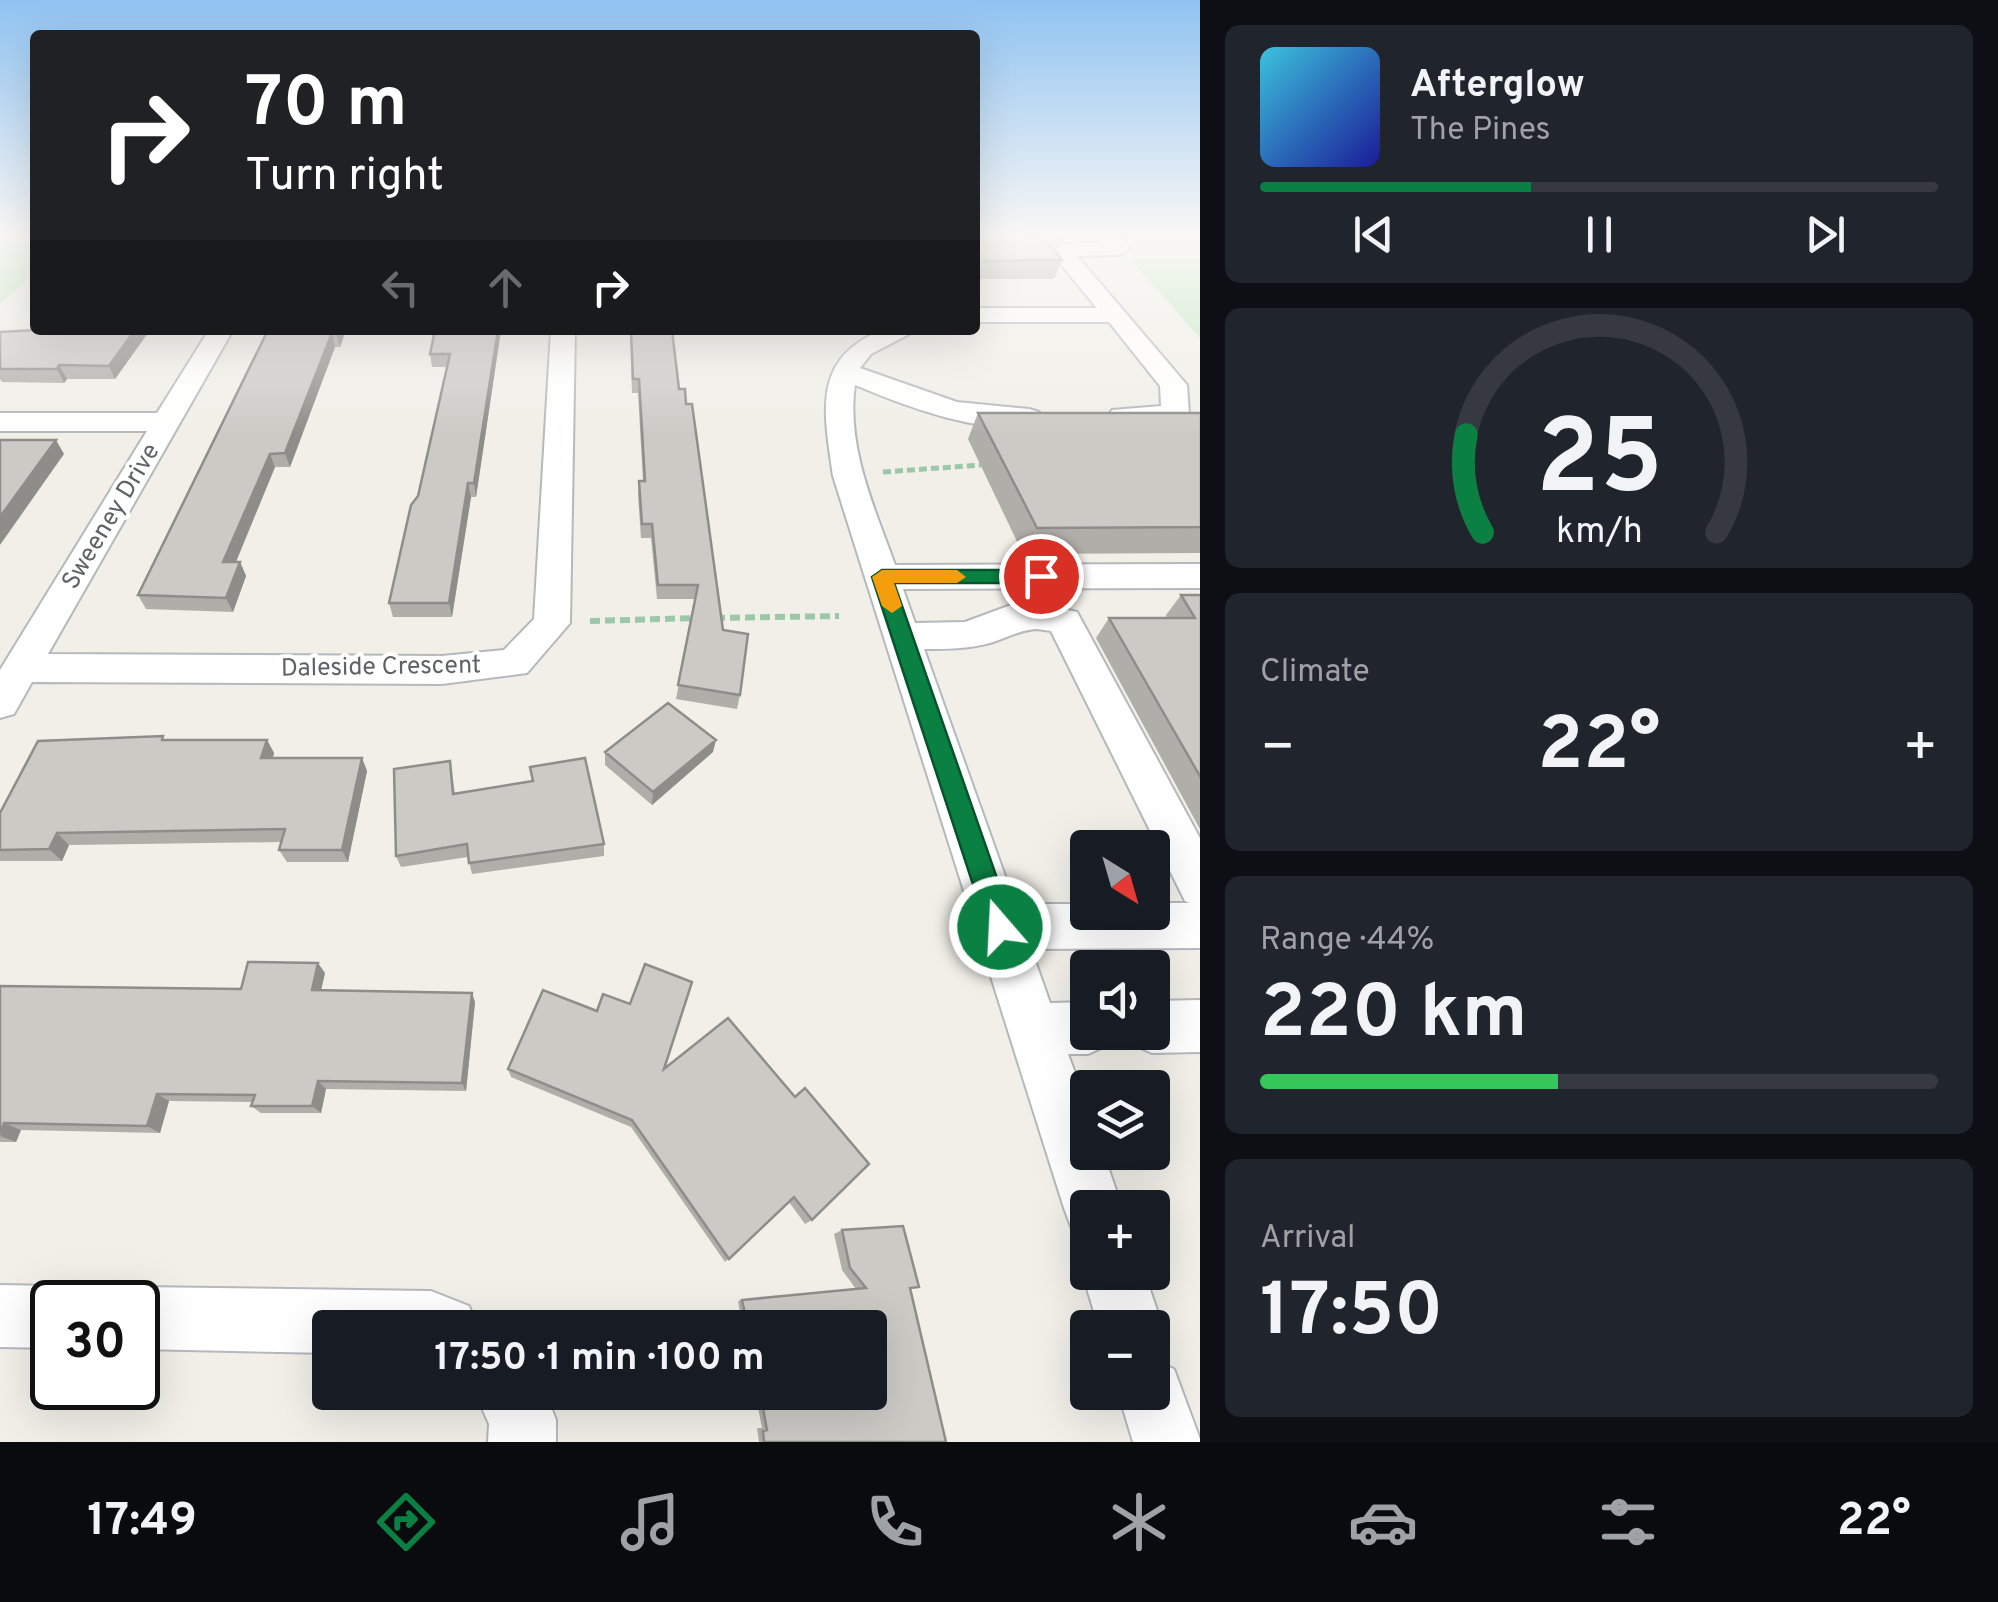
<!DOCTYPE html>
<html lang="en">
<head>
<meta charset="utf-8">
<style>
	:root { --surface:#171b24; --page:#20242c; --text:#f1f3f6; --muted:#9ea1a6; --line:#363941; --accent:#0b8043 }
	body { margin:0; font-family:Overpass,sans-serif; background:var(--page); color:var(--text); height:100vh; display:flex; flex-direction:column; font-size:38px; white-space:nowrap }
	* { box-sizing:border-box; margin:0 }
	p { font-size:32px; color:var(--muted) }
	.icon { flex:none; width:55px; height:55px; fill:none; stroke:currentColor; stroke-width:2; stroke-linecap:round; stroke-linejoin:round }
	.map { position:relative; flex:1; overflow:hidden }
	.details { display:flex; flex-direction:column; gap:25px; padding:25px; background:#0d0f14; width:798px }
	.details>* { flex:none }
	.banner { position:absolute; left:30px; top:30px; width:950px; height:305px; border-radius:10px; box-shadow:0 10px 40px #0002; background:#202124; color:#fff; overflow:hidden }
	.needle { width:65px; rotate:143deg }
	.buttons { position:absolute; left:1070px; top:830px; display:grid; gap:20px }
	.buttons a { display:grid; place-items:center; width:100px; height:100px; border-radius:10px; background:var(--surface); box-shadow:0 10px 40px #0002; font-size:50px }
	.speed { position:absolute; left:30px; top:1280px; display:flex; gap:20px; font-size:50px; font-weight:700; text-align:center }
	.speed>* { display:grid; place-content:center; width:130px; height:130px; border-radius:50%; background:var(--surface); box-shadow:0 10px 40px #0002; line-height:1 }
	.speed .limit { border:5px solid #111; border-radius:15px; background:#fff; color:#111 }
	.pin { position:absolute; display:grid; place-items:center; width:85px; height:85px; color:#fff; margin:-42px; border:5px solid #fff; border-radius:50%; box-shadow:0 2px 10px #0007 }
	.me { position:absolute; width:110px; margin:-55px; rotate:341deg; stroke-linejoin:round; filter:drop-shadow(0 0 8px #0008) }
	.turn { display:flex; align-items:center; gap:35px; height:210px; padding:0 50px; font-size:45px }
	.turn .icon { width:130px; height:130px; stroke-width:2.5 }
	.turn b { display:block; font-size:70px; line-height:85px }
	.lanes { display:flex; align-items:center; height:95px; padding:0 50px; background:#0003; justify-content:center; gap:50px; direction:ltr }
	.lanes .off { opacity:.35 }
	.big { font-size:75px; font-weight:700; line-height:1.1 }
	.details .card { flex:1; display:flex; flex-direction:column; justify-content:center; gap:15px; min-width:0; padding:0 35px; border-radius:15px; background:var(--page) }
	.details .dial { align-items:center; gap:0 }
	.dial svg { height:260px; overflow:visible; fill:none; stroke:var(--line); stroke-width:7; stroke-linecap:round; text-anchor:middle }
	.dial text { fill:var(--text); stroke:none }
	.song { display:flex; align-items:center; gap:30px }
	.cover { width:120px; height:120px; border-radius:15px; background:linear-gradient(135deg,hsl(190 70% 55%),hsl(240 70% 35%)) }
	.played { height:10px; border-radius:5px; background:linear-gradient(90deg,var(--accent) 40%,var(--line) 40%) }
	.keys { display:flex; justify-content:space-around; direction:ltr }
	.heat { display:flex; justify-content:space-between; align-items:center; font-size:55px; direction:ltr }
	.charge { height:15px; border-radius:8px; background:linear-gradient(90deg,#34c759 44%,var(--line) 0) }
	.trip { position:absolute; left:312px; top:1310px; width:575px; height:100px; border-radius:10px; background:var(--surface); box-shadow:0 10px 40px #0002; font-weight:700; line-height:100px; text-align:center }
	.menu { display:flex; height:160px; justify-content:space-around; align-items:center; background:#090b0e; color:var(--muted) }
	.menu .icon { width:70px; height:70px }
	.menu .current { color:var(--accent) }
	.menu b { font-size:45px; color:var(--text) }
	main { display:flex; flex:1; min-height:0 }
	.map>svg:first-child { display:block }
	.green { fill:#c5e8c5 }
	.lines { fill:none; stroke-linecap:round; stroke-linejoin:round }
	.minor-casing { stroke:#b5b8bc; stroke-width:4 }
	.path-far1 { stroke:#9cc7a9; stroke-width:5; stroke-dasharray:8 4; stroke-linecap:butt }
	.path { stroke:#9cc7a9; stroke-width:6; stroke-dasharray:10 5; stroke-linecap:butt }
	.minor { fill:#fff; fill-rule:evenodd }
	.wall { fill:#afaea9 }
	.shaded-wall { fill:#8f8d8a }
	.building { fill:#cccac5; stroke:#8f8d8a; stroke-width:2.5 }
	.route { fill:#0b8043; stroke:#07532c; stroke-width:2.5 }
	.slow { fill:#f59e0b }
	.labels { text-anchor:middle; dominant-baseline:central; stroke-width:8; stroke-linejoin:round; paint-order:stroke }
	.street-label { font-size:25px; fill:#5f6368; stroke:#fff }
</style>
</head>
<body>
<main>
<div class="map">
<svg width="1201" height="1442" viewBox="0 0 1201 1442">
	<rect width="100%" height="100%" fill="#f1efe8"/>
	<path class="green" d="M 0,234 L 35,234 L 35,273 L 0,304 Z
		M 1130,259 L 1200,259 L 1200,338 Z"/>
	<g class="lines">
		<g class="minor-casing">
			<path id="minor" d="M 1097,234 L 1118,234 L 1130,248 L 1119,255 L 1077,256 L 1187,385 L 1189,414 L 1185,420 L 1112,422 L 1108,416 L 1112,410 L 1161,406 L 1160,386 L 1109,322 L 975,322 L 975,308 L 1097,308 L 1053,255 L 1059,245 L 1102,242 Z
				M 209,330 L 233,330 L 48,654 L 442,656 L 504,650 L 534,619 L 551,330 L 575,330 L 570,623 L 527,673 L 442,684 L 32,682 L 14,714 L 0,718 L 0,670 L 147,431 L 0,431 L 0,413 L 157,413 Z
				M 883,330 L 917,330 L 871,354 L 860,368 L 957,402 L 1029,409 L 1039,412 L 1043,418 L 1039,424 C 985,437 905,406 855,385 C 846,447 875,509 895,565 L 1201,564 L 1201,588 L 903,589 L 915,623 L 965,622 L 1011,605 L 1037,603 L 1077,612 L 1201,840 L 1201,948 L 1031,949 L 1050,1003 L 1088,1002 L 1088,1032 L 1112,1032 L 1106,1046 L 1088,1054 L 1068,1054 L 1088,1109 L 1088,1152 L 1103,1152 L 1122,1208 L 1088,1208 L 1088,1235 L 1072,1229 L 1064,1208 L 833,476 C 824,413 811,357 883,330 ZM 1037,629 L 1051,631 L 1185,901 L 1189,903 L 1152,903 L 1152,912 L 1088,912 L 1088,904 L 1015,904 L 924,649 C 947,649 968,649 990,643 C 1007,638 1019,630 1037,629 Z
				M 1201,1000 L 1201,1052 L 1152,1053 L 1134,1045 L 1128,1032 L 1152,1032 L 1152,1001 Z
				M 1088,1260 L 1088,1272 L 1144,1272 L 1163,1328 L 1153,1350 L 1152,1328 L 1099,1328 L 1082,1272 Z
				M 0,1285 L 52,1286 L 74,1295 L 77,1302 L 52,1302 L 52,1348 L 0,1347 Z
				M 138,1287 L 431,1291 L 469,1306 L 478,1328 L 330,1328 L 330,1353 L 138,1349 L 138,1302 L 113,1302 L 116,1296 Z
				M 1152,1360 L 1174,1369 L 1201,1442 L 1133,1442 L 1118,1392 L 1152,1392 Z
				M 475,1392 L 545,1392 L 556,1420 L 556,1442 L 488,1442 L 489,1424 Z"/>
		</g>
		<path class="path-far1" d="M 883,472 L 981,465"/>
		<path class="path" d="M 715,618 L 839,616
			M 590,621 L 697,618"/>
		<use href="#minor" class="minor"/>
	</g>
	<path class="wall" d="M 975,234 L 1064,234 L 1061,241 L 1047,242 L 1062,260 L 1054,279 L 975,279 Z
		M 150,330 L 115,379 L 67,379 L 64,383 L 2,382 L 0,379 L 0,332 Z
		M 268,330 L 346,330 L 340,347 L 335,347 L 290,467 L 275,467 L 236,562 L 240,562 L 246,576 L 233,612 L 146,609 L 138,595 Z
		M 501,330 L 476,497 L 471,497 L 452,617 L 393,617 L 389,603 L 418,496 L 447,367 L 432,367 L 430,354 Z
		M 630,330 L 672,330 L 679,389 L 686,404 L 723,630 L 740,695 L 737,709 L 676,699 L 695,599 L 657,599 L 651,538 L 641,538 L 638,495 L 639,481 L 643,481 L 638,393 L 632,393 Z
		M 978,413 L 1201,413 L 1201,553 L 1023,554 L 968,439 Z
		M 1181,595 L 1201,595 L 1201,831 L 1096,638 L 1109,618 L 1167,618 L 1166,615 Z
		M 167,740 L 267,740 L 274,753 L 273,758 L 362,758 L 367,771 L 348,862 L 287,862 L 279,850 L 282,842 L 69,845 L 62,861 L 0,861 L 0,813 Z
		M 605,752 L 713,752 L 652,805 L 605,765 Z
		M 450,761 L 455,793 L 604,844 L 604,856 L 472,874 L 468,857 L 401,867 L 396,856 Z
		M 325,973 L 321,990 L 475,1002 L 466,1091 L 326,1089 L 321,1113 L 261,1113 L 251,1106 L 253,1102 L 169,1101 L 160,1133 L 21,1130 L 16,1142 L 0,1142 L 0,986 L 241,989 Z
		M 597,1011 L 665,1069 L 728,1018 L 812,1220 L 805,1224 L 789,1202 L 725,1262 L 631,1127 L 511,1077 L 508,1069 Z
		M 842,1230 L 919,1287 L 911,1289 L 946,1442 L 759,1442 L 757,1428 L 762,1428 L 755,1392 L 870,1392 L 870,1328 L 743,1328 L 738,1301 L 742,1300 L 856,1289 L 842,1270 L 834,1234 Z"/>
	<path class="shaded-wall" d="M 135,330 L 150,330 L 115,379 L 109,366 Z
		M 337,330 L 346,330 L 340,347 L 336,333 Z
		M 498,330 L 501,330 L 476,497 L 474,483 Z
		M 332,333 L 335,347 L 290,467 L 285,453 Z
		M 59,365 L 67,379 L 64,383 L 57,369 Z
		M 56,440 L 64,454 L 0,545 L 0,517 Z
		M 270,454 L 275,467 L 230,576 L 223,562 Z
		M 468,483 L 471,497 L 452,617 L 449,603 Z
		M 240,562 L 246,576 L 233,612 L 226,598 Z
		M 267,740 L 274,753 L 269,771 L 261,758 Z
		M 716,740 L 713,752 L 652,805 L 653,792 Z
		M 362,758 L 367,771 L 348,862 L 342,850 Z
		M 57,833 L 69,845 L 62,861 L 49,849 Z
		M 318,963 L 325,973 L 319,999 L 312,990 Z
		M 472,993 L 475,1002 L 466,1091 L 462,1083 Z
		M 318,1081 L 326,1089 L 321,1113 L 312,1106 Z
		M 157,1094 L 169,1101 L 160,1133 L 147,1126 Z
		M 4,1123 L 21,1130 L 16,1142 L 0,1136 Z"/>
	<path class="building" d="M 975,234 L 1040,234 L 1062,260 L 975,261 Z
		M 36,330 L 135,330 L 109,366 L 59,365 L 57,369 L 0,369 L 0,332 Z
		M 268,330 L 337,330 L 336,333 L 332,333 L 285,453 L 270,454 L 223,562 L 240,562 L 226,598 L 138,595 Z
		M 435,330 L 498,330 L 474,483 L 468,483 L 449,603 L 389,603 L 411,505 L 418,496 L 450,354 L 430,354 Z
		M 631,330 L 672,330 L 679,389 L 685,389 L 686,404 L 692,404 L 723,630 L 748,634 L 740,695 L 678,685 L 698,585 L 658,585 L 652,524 L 642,524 L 639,481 L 645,481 L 639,379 L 633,379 Z
		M 978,413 L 1201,413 L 1201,527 L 1037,528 Z
		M 0,440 L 56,440 L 0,517 Z
		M 1181,595 L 1201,595 L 1201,778 L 1109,618 L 1195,618 Z
		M 668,703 L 716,740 L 653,792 L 605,752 Z
		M 163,736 L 162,740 L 267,740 L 261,758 L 362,758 L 342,850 L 279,850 L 285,829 L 57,833 L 49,849 L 0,850 L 0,813 L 38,741 Z
		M 585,758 L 604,844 L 469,863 L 467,844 L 396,856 L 394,769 L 450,761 L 453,794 L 533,781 L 530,767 Z
		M 248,962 L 318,963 L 312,990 L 472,993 L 462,1083 L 318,1081 L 312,1106 L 251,1106 L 255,1095 L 157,1094 L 147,1126 L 4,1123 L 0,1133 L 0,986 L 241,989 Z
		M 645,964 L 692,982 L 664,1069 L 728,1018 L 795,1097 L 805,1088 L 869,1164 L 812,1220 L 794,1197 L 729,1259 L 632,1120 L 508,1069 L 543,990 L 597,1011 L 603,994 L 630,1004 Z
		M 903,1226 L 919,1287 L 910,1288 L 946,1442 L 764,1442 L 763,1431 L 767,1430 L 760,1392 L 870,1392 L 870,1328 L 748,1328 L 742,1300 L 866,1288 L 850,1268 L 842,1230 Z"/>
	<linearGradient id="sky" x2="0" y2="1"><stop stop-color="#8fc3f1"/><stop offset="0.54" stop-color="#f9f8f5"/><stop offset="1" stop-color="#f9f8f5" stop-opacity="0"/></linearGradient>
	<rect width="1201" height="435" fill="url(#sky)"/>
	<path class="route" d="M 882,570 L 1041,570 L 1051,576 L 1041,583 L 894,583 L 1014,927 L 1010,936 L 1000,940 L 991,936 L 987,927 L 872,577 Z"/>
	<path class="slow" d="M 882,570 L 957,570 L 966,577 L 957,583 L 894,583 L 902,606 L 892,613 L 882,606 L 872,577 Z"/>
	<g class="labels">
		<g class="street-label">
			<text transform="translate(112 517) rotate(-59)">Sweeney Drive</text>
			<text transform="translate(381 668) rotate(-1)">Daleside Crescent</text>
		</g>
	</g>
</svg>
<div class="buttons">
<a><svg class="needle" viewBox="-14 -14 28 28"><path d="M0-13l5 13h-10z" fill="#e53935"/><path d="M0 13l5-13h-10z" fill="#9ea1a6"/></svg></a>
<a><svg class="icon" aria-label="sound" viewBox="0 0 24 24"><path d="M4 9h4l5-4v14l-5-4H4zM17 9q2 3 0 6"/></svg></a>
<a><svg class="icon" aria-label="layers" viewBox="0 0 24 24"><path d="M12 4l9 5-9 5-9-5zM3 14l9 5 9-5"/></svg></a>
<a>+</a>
<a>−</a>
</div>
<div class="speed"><div class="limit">30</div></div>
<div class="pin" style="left:1041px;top:576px;background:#d93025"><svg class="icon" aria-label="arrive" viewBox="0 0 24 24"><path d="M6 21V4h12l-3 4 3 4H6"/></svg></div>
<svg class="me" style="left:1000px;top:927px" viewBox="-20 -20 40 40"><circle r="17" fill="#0b8043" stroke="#fff" stroke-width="3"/><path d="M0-11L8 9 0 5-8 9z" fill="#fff"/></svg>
<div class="trip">17:50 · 1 min · 100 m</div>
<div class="banner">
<div class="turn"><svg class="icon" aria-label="right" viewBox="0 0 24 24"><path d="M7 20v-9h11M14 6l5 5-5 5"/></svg><div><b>70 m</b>Turn right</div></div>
<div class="lanes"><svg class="icon off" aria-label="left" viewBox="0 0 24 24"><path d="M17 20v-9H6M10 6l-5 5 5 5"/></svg><svg class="icon off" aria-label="ahead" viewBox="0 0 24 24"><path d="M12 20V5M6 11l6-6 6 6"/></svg><svg class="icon" aria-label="right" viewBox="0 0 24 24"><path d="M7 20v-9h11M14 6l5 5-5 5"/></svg></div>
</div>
</div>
<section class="details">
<div class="card">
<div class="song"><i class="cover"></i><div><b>Afterglow</b><p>The Pines</p></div></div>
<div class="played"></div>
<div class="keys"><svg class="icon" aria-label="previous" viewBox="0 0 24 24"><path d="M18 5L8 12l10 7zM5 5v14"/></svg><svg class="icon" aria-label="pause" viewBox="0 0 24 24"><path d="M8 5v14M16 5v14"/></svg><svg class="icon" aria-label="next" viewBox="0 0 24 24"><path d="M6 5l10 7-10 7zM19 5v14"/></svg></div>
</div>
<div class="card dial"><svg viewBox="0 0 100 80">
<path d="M14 69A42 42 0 1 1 86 69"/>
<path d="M14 69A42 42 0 0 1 9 39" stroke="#0b8043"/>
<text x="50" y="56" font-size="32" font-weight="700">25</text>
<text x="50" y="72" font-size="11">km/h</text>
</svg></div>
<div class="card"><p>Climate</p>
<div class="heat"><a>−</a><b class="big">22°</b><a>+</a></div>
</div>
<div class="card"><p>Range · 44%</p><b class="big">220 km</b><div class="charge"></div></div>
<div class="card"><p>Arrival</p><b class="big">17:50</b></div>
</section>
</main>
<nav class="menu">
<b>17:49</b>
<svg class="icon current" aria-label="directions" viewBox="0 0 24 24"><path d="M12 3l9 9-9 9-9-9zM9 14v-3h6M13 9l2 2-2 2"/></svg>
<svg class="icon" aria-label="music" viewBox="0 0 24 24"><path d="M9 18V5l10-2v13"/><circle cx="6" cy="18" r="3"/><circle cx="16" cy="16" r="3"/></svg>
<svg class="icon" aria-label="phone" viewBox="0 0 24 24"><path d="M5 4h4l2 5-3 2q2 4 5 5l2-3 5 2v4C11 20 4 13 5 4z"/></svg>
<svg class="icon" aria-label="climate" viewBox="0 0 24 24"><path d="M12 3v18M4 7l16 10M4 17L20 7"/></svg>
<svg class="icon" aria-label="car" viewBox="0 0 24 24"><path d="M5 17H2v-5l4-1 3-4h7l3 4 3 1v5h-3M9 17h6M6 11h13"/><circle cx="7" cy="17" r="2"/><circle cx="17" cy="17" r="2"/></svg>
<svg class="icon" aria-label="filters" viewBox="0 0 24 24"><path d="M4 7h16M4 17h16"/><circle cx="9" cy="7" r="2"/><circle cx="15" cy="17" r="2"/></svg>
<b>22°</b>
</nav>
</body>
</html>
